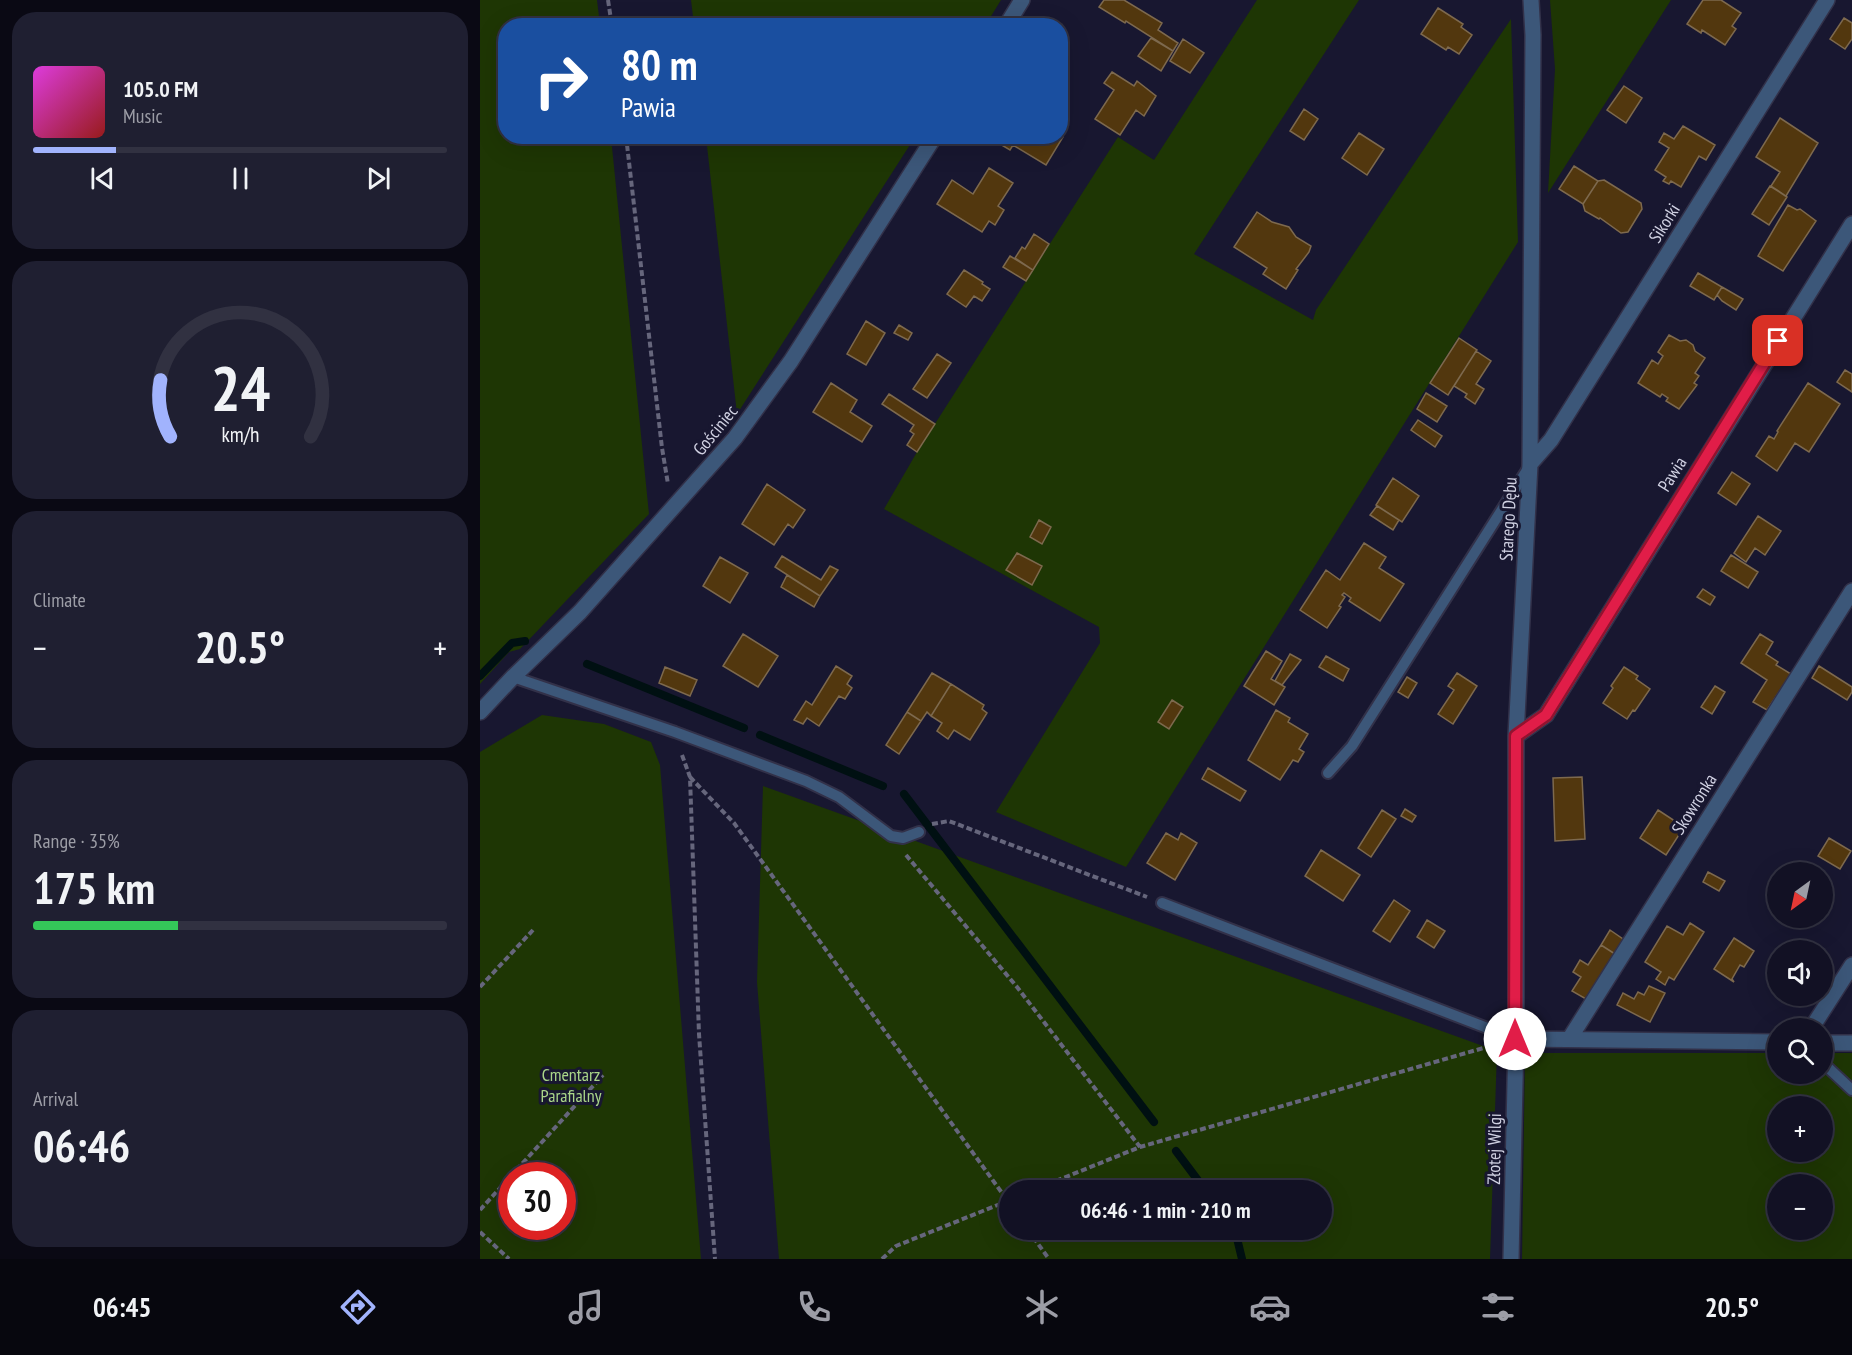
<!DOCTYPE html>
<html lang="en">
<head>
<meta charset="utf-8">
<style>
	:root { --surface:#121124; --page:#1f1f31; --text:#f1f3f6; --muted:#9c9da6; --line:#313141; --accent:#a1b3fd }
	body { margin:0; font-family:"PT Sans Narrow",sans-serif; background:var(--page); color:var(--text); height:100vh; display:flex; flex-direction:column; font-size:22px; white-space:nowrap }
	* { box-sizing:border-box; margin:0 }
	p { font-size:20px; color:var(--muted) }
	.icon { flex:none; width:33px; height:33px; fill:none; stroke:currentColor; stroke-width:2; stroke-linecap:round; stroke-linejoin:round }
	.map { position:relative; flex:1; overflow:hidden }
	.sheet { display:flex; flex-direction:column; gap:12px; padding:12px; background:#0a0914; width:480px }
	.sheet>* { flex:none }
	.guide { position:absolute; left:18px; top:18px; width:570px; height:126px; border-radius:24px; box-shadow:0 6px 24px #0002,0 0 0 2px var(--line); background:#1a4fa0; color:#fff; overflow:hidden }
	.needle { width:39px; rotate:213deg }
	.buttons { position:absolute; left:1287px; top:862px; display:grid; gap:12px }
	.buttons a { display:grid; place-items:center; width:66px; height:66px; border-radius:50%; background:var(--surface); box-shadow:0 6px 24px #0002,0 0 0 2px var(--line); font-size:30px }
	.speed { position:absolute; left:18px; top:1162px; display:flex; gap:12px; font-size:30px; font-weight:700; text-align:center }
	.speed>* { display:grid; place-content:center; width:78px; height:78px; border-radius:50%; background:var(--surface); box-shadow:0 6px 24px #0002,0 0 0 2px var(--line); line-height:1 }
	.speed .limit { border:9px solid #d22; background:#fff; color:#111 }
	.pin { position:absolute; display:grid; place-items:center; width:51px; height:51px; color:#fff; margin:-26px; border-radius:12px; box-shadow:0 3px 9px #0006 }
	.me { position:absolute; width:66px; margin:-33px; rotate:0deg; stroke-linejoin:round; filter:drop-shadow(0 0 4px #0008) }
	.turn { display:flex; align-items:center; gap:21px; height:126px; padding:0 24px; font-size:27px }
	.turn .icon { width:78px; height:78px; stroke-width:2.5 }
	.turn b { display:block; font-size:42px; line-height:51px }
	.big { font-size:45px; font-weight:800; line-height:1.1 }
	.sheet .card { flex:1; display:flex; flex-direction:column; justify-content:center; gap:9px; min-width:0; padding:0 21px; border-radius:24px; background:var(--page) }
	.sheet .dial { align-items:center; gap:0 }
	.dial svg { height:156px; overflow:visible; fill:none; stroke:var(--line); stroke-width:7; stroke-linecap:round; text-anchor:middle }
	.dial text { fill:var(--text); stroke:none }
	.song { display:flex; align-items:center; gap:18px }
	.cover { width:72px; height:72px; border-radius:9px; background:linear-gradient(135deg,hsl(300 70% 55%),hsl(0 70% 35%)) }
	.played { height:6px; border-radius:3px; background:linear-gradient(90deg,var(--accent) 20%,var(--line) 20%) }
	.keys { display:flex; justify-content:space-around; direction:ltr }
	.heat { display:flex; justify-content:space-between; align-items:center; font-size:33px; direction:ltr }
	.charge { height:9px; border-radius:4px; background:linear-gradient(90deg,#34c759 35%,var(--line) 0) }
	.trip { position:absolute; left:519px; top:1180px; width:333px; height:60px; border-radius:30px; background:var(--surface); box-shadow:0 6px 24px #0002,0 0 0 2px var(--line); font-weight:800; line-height:60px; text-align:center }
	.menu { display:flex; height:96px; justify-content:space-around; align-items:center; background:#07070e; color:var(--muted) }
	.menu .icon { width:42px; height:42px }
	.menu .active { color:var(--accent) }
	.menu b { font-size:27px; color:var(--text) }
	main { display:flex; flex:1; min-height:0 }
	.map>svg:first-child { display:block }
	.green { fill:#1e3604; fill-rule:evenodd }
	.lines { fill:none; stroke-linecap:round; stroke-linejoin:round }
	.stream { stroke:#001012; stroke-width:8 }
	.building { fill:#52370e; stroke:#7d694e; stroke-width:1.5 }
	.service-casing { stroke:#323149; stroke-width:14 }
	.minor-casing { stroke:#323149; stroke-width:18 }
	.path { stroke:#66667c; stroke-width:4; stroke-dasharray:6 3; stroke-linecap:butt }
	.service { stroke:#3c5779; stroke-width:10 }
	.minor { stroke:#3c5779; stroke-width:15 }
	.route-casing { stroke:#92132f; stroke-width:15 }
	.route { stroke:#e11d48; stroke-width:10 }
	.labels { text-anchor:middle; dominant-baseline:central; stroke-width:6; stroke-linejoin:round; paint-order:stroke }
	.street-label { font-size:18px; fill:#d0d1e2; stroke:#181730 }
	.park-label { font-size:18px; fill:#aad689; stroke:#181730 }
</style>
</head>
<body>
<main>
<section class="sheet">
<div class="card">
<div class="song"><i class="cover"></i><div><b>105.0 FM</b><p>Music</p></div></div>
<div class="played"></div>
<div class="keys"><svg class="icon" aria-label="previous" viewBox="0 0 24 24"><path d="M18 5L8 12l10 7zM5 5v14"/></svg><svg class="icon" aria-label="pause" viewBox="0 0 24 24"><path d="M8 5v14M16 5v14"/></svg><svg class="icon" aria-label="next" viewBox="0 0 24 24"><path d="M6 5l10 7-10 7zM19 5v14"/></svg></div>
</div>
<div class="card dial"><svg viewBox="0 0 100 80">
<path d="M14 69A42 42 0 1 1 86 69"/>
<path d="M14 69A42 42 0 0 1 9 40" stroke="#a1b3fd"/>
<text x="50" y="56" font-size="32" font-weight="700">24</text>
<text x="50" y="72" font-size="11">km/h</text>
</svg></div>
<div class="card"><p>Climate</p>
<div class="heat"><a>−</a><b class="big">20.5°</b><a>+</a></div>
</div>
<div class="card"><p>Range · 35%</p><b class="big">175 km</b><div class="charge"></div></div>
<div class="card"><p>Arrival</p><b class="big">06:46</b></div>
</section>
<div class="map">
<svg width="1372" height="1259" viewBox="0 0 1372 1259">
	<rect width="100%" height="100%" fill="#181730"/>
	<path class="green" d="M 0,0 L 117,0 L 120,25 L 26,26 L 26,136 L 131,137 L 169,514 L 40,649 L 29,652 L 0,684 Z
		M 211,0 L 521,0 L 505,26 L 214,25 Z
		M 777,0 L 879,0 L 714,254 L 833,320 L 836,310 L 1031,19 L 1038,242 L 646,867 L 516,812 L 620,643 L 619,627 L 404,509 L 437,452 L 638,137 L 674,160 Z
		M 1070,0 L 1191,0 L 1068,193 L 1075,69 Z
		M 226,137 L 435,137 L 257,414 Z
		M 62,715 L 124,724 L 171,742 L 180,765 L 221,1259 L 0,1259 L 0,752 ZM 32,1176 L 82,1176 L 82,1227 L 32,1227 Z
		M 283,786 L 1017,1051 L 1010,1259 L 299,1259 L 277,982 ZM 530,1191 L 842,1191 L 842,1230 L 530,1230 Z
		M 1045,1053 L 1297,1053 L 1298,1074 L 1342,1074 L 1343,1053 L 1372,1053 L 1372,1259 L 1042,1259 ZM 1298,1107 L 1342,1107 L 1342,1152 L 1298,1152 ZM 1298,1185 L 1342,1185 L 1342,1230 L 1298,1230 Z"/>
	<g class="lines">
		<path class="stream" d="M 107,664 L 264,728
			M 0,676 L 32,643 L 45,641
			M 280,735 L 403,786
			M 424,794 L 674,1122
			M 696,1151 L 726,1191
			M 755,1230 L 762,1259"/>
	</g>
	<path class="building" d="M 624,0 L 644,0 L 682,23 L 678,30 L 698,43 L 693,51 L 646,21 L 645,23 L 619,7 Z
		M 1223,0 L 1241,0 L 1261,13 L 1252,26 L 1256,29 L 1245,45 L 1222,30 L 1221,33 L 1207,24 Z
		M 958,8 L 983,24 L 981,27 L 992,35 L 979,54 L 968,47 L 966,50 L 941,34 Z
		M 1364,18 L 1372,23 L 1372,39 L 1365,49 L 1350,39 Z
		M 671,38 L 693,51 L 681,71 L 658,56 Z
		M 703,39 L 724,53 L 710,73 L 690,61 Z
		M 632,72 L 654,86 L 657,81 L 676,96 L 664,116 L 656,110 L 640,135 L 615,119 L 634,90 L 624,83 Z
		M 1144,86 L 1162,98 L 1146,123 L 1127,110 Z
		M 824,109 L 838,119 L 824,140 L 810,131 Z
		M 1300,118 L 1338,143 L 1306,196 L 1291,186 L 1300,172 L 1276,157 Z
		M 1203,126 L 1235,145 L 1226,160 L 1219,156 L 1201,187 L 1191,181 L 1189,184 L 1183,181 L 1186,177 L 1175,170 L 1189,148 L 1179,142 L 1184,133 L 1194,139 Z
		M 879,133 L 904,149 L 887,175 L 862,158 Z
		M 580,136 L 583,137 L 566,165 L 533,145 L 530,150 L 508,137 Z
		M 1094,166 L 1118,181 L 1103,204 L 1079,189 Z
		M 509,168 L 533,183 L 518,206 L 524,210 L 515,225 L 509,221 L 502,232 L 457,204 L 472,180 L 493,194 Z
		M 1124,180 L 1161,203 L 1162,209 L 1148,232 L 1141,233 L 1120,218 L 1119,219 L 1105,211 L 1103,204 L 1118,181 Z
		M 1290,186 L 1307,197 L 1289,225 L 1272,214 Z
		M 1308,205 L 1317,210 L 1320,209 L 1336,221 L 1303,271 L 1278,256 Z
		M 777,212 L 792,222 L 809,227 L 816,237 L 831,246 L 829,252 L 816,269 L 818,270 L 806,289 L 783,274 L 787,268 L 754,247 Z
		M 554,234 L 569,244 L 553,270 L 535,258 L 542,247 L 545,249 Z
		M 530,256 L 553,270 L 546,281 L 523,267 Z
		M 484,270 L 503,282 L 502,284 L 510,289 L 502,301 L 494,296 L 486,307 L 467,294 Z
		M 1218,273 L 1242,287 L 1234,300 L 1210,286 Z
		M 1242,287 L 1263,299 L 1256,310 L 1242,301 L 1237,295 Z
		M 386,321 L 405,333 L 386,365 L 367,354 Z
		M 419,325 L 432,333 L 428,340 L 414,333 Z
		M 1189,335 L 1200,341 L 1206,340 L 1213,345 L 1215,351 L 1225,358 L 1215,373 L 1219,376 L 1214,383 L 1217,385 L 1199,409 L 1186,401 L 1188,398 L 1182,394 L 1180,397 L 1158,383 L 1172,360 L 1178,364 L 1183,356 L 1178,352 Z
		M 979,338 L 997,350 L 968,395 L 950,383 Z
		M 996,351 L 1011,361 L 996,384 L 1004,389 L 995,404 L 985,397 L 987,394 L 974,386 Z
		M 457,354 L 471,363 L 447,398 L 433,389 Z
		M 1365,370 L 1372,374 L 1372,392 L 1357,382 Z
		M 351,383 L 377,400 L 370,412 L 392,426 L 382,442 L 333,412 Z
		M 1328,383 L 1360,404 L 1329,452 L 1315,443 L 1297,471 L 1276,456 L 1289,436 L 1294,439 L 1298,432 L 1297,431 Z
		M 946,393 L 967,406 L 957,422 L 937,409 Z
		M 409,394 L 455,424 L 437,452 L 427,445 L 434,434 L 430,431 L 434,425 L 402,404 Z
		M 938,420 L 962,436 L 955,447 L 931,430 Z
		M 1252,472 L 1270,484 L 1256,505 L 1238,493 Z
		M 913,478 L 939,496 L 922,522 L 896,505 Z
		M 287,484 L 325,510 L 313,528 L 308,524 L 294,545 L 262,524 Z
		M 897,506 L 919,520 L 913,530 L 890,515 Z
		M 1278,516 L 1301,531 L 1285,555 L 1275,548 L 1266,562 L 1254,553 Z
		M 559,520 L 571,527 L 562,544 L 550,537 Z
		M 884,543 L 906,557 L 899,568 L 924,584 L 900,621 L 869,601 L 871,598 L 864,593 L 862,595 L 865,597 L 859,606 L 861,607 L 847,628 L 820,610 L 846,570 L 860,580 Z
		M 537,553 L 562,566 L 552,585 L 526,570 Z
		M 1251,555 L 1278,572 L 1268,588 L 1241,571 Z
		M 302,556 L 341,580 L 350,566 L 358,570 L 340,596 L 295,567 Z
		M 240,557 L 268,573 L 250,603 L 223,586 Z
		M 307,575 L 340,596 L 334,607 L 301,587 Z
		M 1223,589 L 1235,597 L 1230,605 L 1217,597 Z
		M 263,634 L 298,656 L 278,687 L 243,666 Z
		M 1280,634 L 1293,642 L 1286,654 L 1298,662 L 1296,665 L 1311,674 L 1287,710 L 1273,702 L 1287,680 L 1261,663 Z
		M 786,651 L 802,661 L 791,679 L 805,687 L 794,705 L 764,686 Z
		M 810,654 L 821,660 L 802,685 L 795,681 Z
		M 846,656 L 869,669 L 863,681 L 839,667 Z
		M 356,666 L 372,676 L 367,684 L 372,688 L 365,699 L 359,696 L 339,726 L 327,718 L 323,724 L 314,720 L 326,701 L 332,705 Z
		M 1339,666 L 1372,687 L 1372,692 L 1367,700 L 1332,678 Z
		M 185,667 L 217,680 L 210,696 L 179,683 Z
		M 1144,667 L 1158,676 L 1156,679 L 1170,689 L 1155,711 L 1153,710 L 1147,719 L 1123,703 L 1133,688 L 1131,686 Z
		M 452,673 L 471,684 L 451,716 L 447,712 L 441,721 L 427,712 Z
		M 977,673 L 997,686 L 973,724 L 958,714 L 974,690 L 968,686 Z
		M 927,677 L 937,683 L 928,698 L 918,692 Z
		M 471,684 L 504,705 L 502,709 L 507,713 L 490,740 L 474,730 L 468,739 L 457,731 L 462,723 L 451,716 Z
		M 1235,686 L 1245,692 L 1232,714 L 1221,707 Z
		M 692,700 L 703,707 L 689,729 L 678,722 Z
		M 796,710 L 810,718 L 808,722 L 828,734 L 819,749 L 824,752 L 818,762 L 813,760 L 800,780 L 768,760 Z
		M 427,712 L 441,721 L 419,754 L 406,745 Z
		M 728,768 L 766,791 L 760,801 L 722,779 Z
		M 1102,777 L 1105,839 L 1075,841 L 1073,778 Z
		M 925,809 L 936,816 L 932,822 L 921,816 Z
		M 902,810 L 916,819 L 891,857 L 878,848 Z
		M 1178,810 L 1204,827 L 1186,855 L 1160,838 Z
		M 686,833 L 698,840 L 701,833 L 717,843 L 695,880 L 667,863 Z
		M 1349,838 L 1371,851 L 1360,869 L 1338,856 Z
		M 841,850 L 880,875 L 863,901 L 825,876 Z
		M 1228,872 L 1245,881 L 1239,891 L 1223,882 Z
		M 914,900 L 930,911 L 910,942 L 893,931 Z
		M 947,920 L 965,931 L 954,948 L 937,937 Z
		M 1210,923 L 1224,932 L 1194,980 L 1189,977 L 1185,985 L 1176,979 L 1181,972 L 1165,962 L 1187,926 L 1203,935 Z
		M 1130,930 L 1143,939 L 1135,954 L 1121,945 Z
		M 1254,938 L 1274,951 L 1264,967 L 1260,965 L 1252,979 L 1254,982 L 1234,969 Z
		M 1121,945 L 1135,954 L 1106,999 L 1092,991 L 1101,977 L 1093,972 L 1100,960 L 1108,965 Z
		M 1169,986 L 1185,993 L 1170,1022 L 1137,1005 L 1143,993 L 1154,999 L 1158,992 L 1164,995 Z"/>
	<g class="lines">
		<g class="service-casing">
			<path id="service" d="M 33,677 L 195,732 L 326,781 L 359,797 L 411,836 L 423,838 L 439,832
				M 848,773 L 872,746 L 1049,467
				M 682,903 L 1036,1039
				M 1342,1062 L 1372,1090"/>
		</g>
		<g class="minor-casing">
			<path id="minor" d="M 526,26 L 542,0
				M 1050,464 L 1071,440 L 1347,0
				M 0,712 L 33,677 L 100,612 L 255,438 L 311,361 L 455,136
				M 1036,736 L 1066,715 L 1372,224
				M 1331,1029 L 1372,965
				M 1090,1038 L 1372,591
				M 1036,1039 L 1298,1042
				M 1342,1043 L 1372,1043
				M 1031,1259 L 1036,1039 L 1036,736 L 1050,464 L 1053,35 L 1051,0"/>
		</g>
		<path class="path" d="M 128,0 L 132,26
			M 146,136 L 182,448 L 188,484
			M 202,755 L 210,777 L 219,1034 L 235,1259
			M 210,777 L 254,823 L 530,1204
			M 452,824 L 469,821 L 667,897
			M 426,855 L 537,987 L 660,1147
			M 0,987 L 53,930
			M 551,1191 L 660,1147 L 1007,1047
			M 0,1210 L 123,1075
			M 548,1230 L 569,1259
			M 0,1232 L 29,1259
			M 402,1259 L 416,1246 L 530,1200"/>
		<use href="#service" class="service"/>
		<use href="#minor" class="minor"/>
	</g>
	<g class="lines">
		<g class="route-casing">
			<path id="route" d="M 1035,1039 L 1036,736 L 1066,715 L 1298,341"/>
		</g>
		<use href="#route" class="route"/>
	</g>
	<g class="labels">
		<g class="street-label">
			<text transform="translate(1184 223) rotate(-58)">Sikorki</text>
			<text transform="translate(235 430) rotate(-51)">Gościniec</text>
			<text transform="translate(1192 474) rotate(-58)">Pawia</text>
			<text transform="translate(1028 519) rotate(-87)">Starego Dębu</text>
			<text transform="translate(1214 804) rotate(-58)">Skowronka</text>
			<text transform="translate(1014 1149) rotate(-89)">Złotej Wilgi</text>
		</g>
		<g class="park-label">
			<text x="91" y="1074">Cmentarz<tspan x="91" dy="21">Parafialny</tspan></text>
		</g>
	</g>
</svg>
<div class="buttons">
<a><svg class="needle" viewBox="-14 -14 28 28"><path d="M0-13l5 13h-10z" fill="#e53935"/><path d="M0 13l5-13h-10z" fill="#9c9da6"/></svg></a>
<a><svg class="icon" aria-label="sound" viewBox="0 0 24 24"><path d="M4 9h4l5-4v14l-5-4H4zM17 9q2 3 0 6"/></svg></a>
<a><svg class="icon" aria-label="search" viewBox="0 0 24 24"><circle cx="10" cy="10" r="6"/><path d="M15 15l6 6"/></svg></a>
<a>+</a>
<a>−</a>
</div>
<div class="speed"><div class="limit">30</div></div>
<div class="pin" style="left:1298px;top:341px;background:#d93025"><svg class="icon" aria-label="arrive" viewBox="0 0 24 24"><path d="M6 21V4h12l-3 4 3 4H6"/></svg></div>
<svg class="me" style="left:1035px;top:1039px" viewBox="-20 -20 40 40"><circle r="19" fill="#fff"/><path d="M0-13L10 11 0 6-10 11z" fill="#e11d48"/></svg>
<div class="trip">06:46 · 1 min · 210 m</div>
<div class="guide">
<div class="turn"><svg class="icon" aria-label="right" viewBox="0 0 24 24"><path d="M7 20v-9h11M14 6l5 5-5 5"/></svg><div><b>80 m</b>Pawia</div></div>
</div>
</div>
</main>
<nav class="menu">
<b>06:45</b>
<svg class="icon active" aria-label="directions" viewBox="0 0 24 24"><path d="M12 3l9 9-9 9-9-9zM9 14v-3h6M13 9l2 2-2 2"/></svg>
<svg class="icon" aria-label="music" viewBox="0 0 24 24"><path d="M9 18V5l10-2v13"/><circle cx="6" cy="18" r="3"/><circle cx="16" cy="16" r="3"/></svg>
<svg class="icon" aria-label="phone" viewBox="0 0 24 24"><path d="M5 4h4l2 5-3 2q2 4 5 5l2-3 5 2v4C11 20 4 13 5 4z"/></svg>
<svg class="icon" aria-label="climate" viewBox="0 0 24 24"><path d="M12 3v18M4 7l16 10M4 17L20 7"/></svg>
<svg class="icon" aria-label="car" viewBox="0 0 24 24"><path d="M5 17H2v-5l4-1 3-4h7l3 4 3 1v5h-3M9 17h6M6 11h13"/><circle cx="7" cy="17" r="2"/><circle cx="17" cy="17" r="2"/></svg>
<svg class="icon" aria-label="filters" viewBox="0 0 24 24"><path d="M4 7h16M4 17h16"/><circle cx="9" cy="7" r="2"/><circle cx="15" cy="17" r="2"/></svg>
<b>20.5°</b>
</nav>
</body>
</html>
